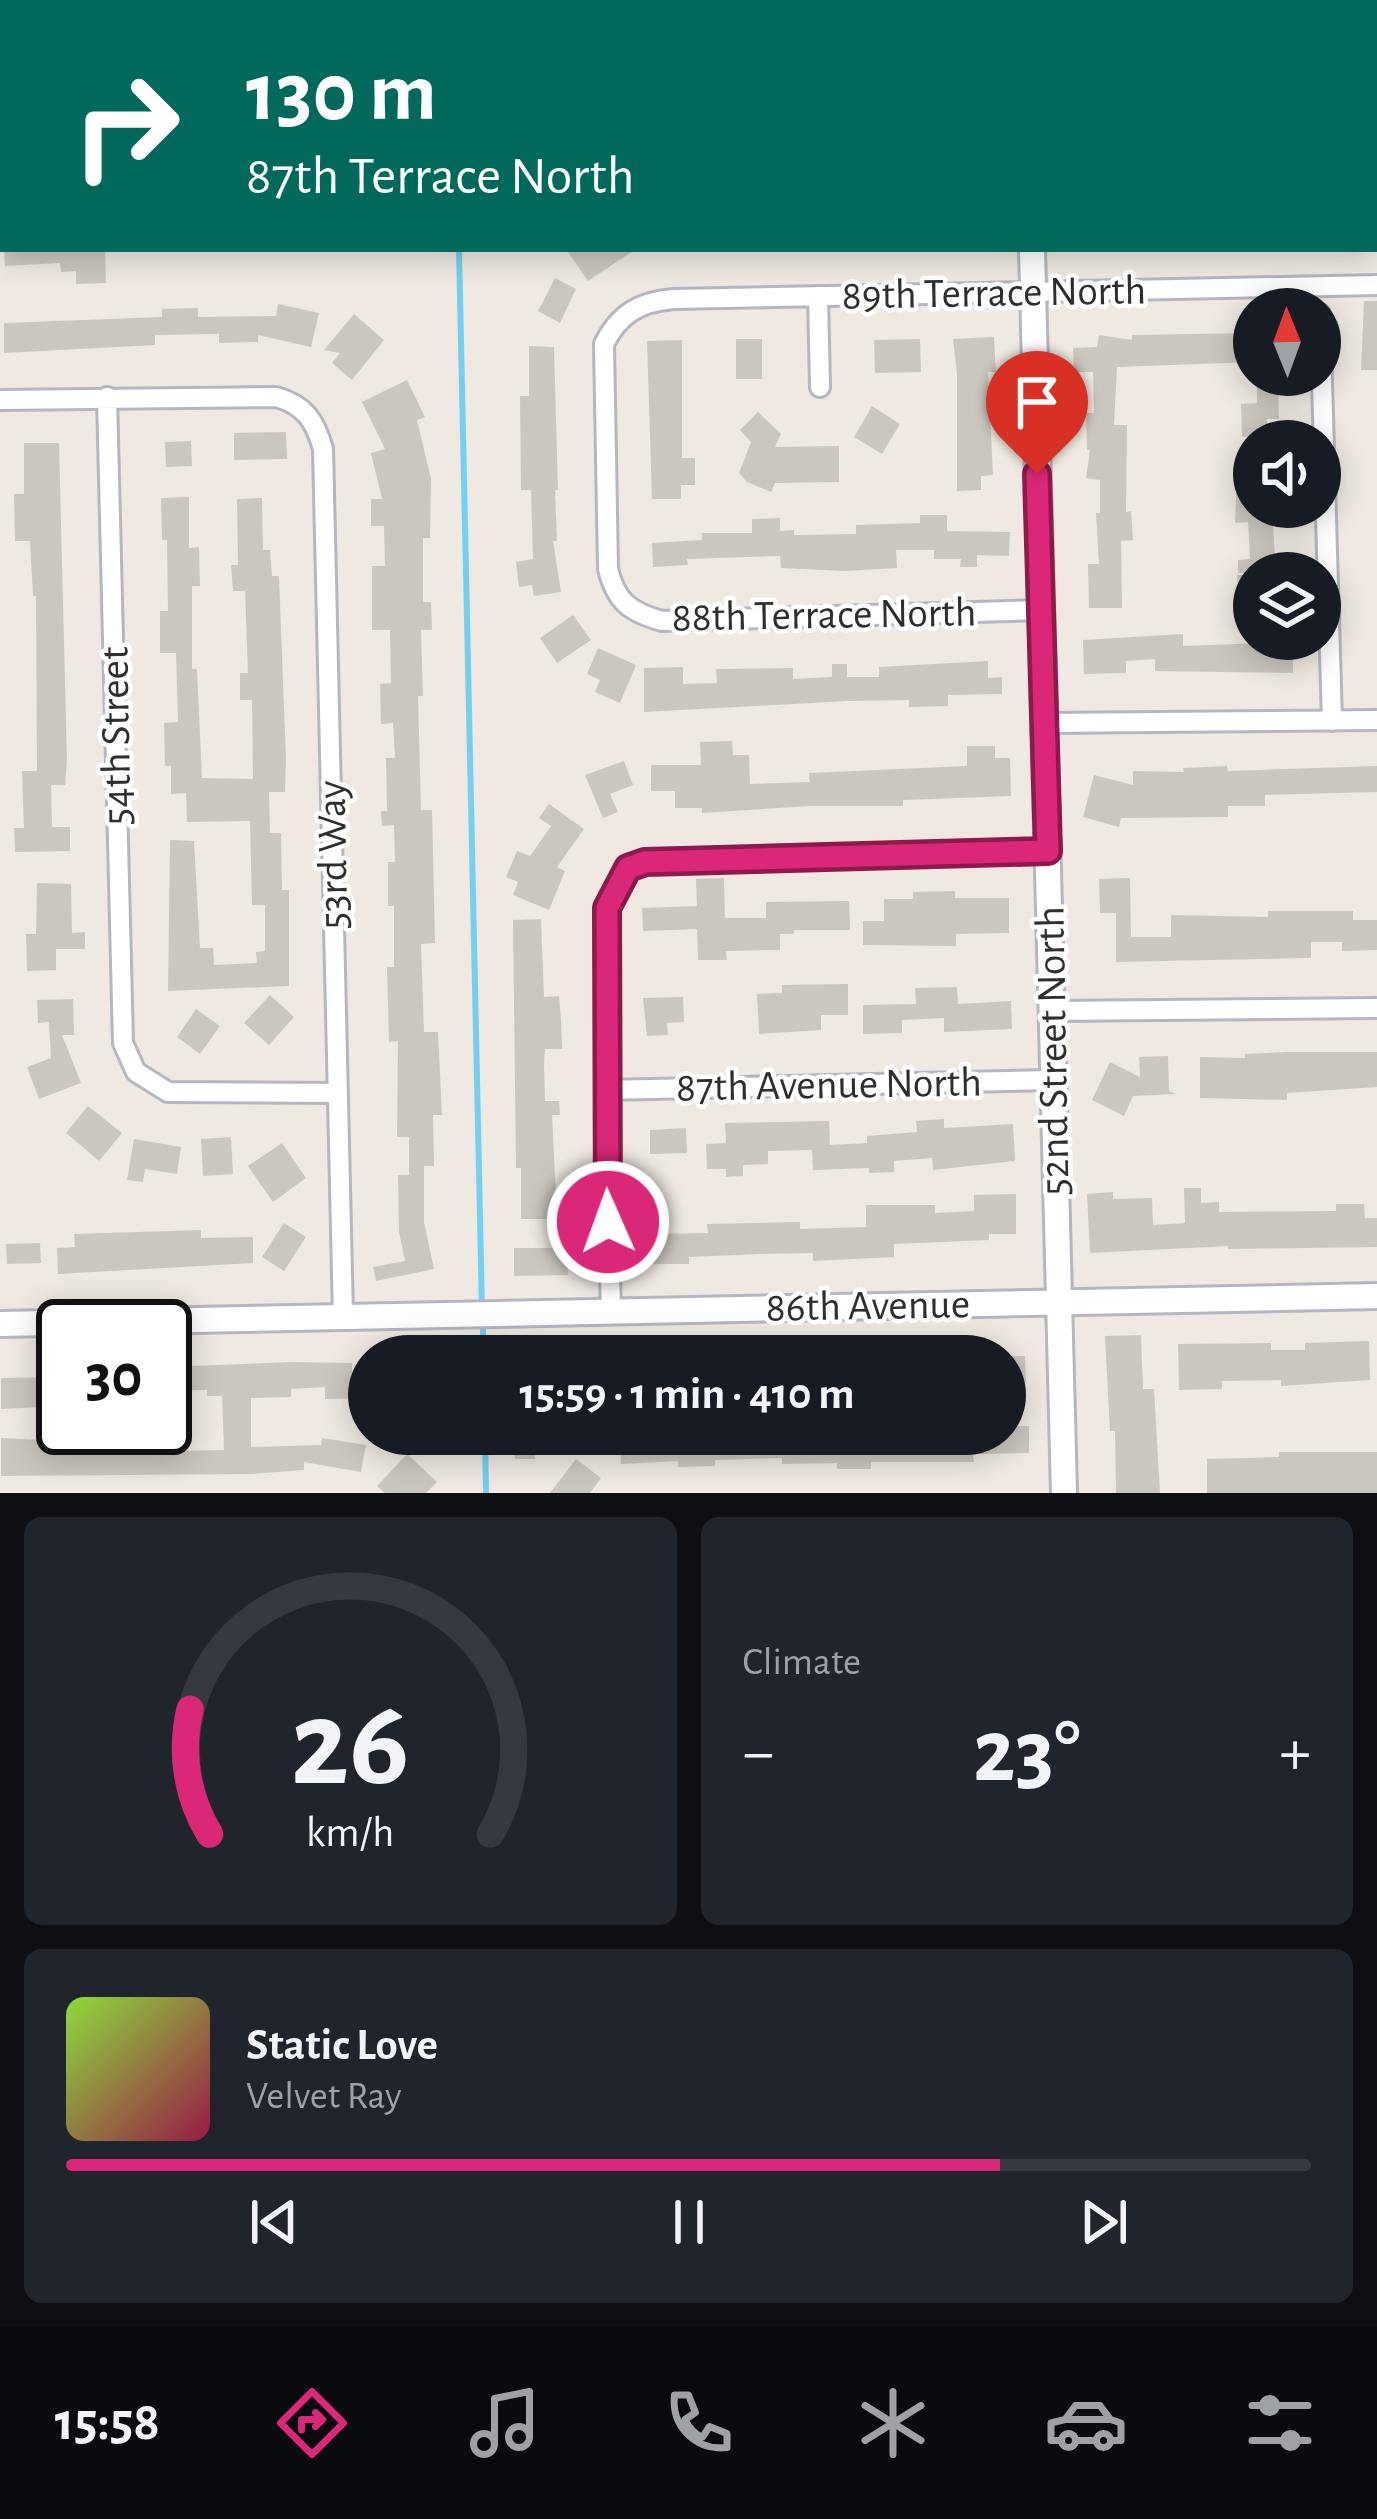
<!DOCTYPE html>
<html lang="en">
<head>
<meta charset="utf-8">
<style>
	:root { --surface:#171b24; --page:#20242c; --text:#f1f3f6; --muted:#9ea1a6; --line:#363941; --accent:#db2777 }
	body { margin:0; font-family:"Alegreya Sans",sans-serif; background:var(--page); color:var(--text); height:100vh; display:flex; flex-direction:column; font-size:45px; white-space:nowrap }
	* { box-sizing:border-box; margin:0 }
	p { font-size:39px; color:var(--muted) }
	.icon { flex:none; width:66px; height:66px; fill:none; stroke:currentColor; stroke-width:2; stroke-linecap:round; stroke-linejoin:round }
	.map { position:relative; height:1493px; overflow:hidden }
	.details { display:flex; flex-direction:column; gap:24px; padding:24px; background:#0d0f14; flex:1 }
	.details>* { flex:none }
	.banner { position:absolute; left:0px; top:0px; width:1377px; height:252px; box-shadow:0 6px 30px #0003; background:#00695c; color:#fff; overflow:hidden }
	.needle { width:78px; rotate:359deg }
	.buttons { position:absolute; left:1233px; top:288px; display:grid; gap:24px }
	.buttons a { display:grid; place-items:center; width:108px; height:108px; border-radius:50%; background:var(--surface); box-shadow:0 6px 30px #0003; font-size:60px }
	.speed { position:absolute; left:36px; top:1299px; display:flex; gap:24px; font-size:60px; font-weight:700; text-align:center }
	.speed>* { display:grid; place-content:center; width:156px; height:156px; border-radius:50%; background:var(--surface); box-shadow:0 6px 30px #0003; line-height:1 }
	.speed .limit { border:6px solid #111; border-radius:18px; background:#fff; color:#111 }
	.pin { position:absolute; display:grid; place-items:center; width:102px; height:102px; color:#fff; margin:-123px -51px; border-radius:50% 50% 50% 0; rotate:-45deg; box-shadow:0 0 12px #0007 }
	.pin .icon { rotate:45deg }
	.me { position:absolute; width:132px; margin:-66px; rotate:358deg; stroke-linejoin:round; filter:drop-shadow(0 0 9px #0008) }
	.turn { display:flex; align-items:center; gap:42px; height:252px; padding:0 48px; font-size:54px }
	.turn .icon { width:156px; height:156px; stroke-width:2.5 }
	.turn b { display:block; font-size:84px; line-height:102px }
	.big { font-size:90px; font-weight:700; line-height:1.1 }
	.details .card { flex:1; display:flex; flex-direction:column; justify-content:center; gap:18px; min-width:0; padding:0 42px; border-radius:18px; background:var(--page) }
	.details .dial { align-items:center; gap:0 }
	.dial svg { height:312px; overflow:visible; fill:none; stroke:var(--line); stroke-width:7; stroke-linecap:round; text-anchor:middle }
	.dial text { fill:var(--text); stroke:none }
	.song { display:flex; align-items:center; gap:36px }
	.cover { width:144px; height:144px; border-radius:18px; background:linear-gradient(135deg,hsl(90 70% 55%),hsl(340 70% 35%)) }
	.played { height:12px; border-radius:6px; background:linear-gradient(90deg,var(--accent) 75%,var(--line) 75%) }
	.keys { display:flex; justify-content:space-around; direction:ltr }
	.heat { display:flex; justify-content:space-between; align-items:center; font-size:66px; direction:ltr }
	.details .tiles { flex:1; display:grid; gap:24px; grid-template-columns:1fr 1fr }
	.card:last-child { grid-column:span 2 }
	.trip { position:absolute; left:348px; top:1335px; width:678px; height:120px; border-radius:60px; background:var(--surface); box-shadow:0 6px 30px #0003; font-weight:700; line-height:120px; text-align:center }
	.menu { display:flex; height:192px; justify-content:space-around; align-items:center; background:#090b0e; color:var(--muted) }
	.menu .icon { width:84px; height:84px }
	.menu .active { color:var(--accent) }
	.menu b { font-size:54px; color:var(--text) }
	.map>svg:first-child { display:block }
	.green { fill:#b6e59e }
	.lines { fill:none; stroke-linecap:round; stroke-linejoin:round }
	.stream { stroke:#75cff0; stroke-width:6 }
	.building { fill:#cbc7bf }
	.minor-casing { stroke:#b4b7c1; stroke-width:24 }
	.tertiary-casing { stroke:#b4b7c1; stroke-width:30 }
	.minor { stroke:#fff; stroke-width:18 }
	.tertiary { stroke:#fff; stroke-width:24 }
	.route-casing { stroke:#8e194d; stroke-width:30 }
	.route { stroke:#db2777; stroke-width:21 }
	.labels { text-anchor:middle; dominant-baseline:central; stroke-width:9; stroke-linejoin:round; paint-order:stroke }
	.street-label { font-size:42px; fill:#2e2e2e; stroke:#fff }
</style>
</head>
<body>
<div class="map">
<svg width="1377" height="1493" viewBox="0 0 1377 1493">
	<rect width="100%" height="100%" fill="#efe9e1"/>
	<path class="green" d="M 0,0 L 387,0 L 394,3 L 3,3 L 3,149 Z"/>
	<g class="lines">
		<path class="stream" d="M 99,0 L 106,3
			M 1374,141 L 1377,141
			M 459,249 L 482,1310
			M 483,1324 L 483,1356
			M 485,1434 L 486,1493"/>
	</g>
	<path class="building" d="M 4,249 L 105,249 L 106,283 L 76,284 L 76,271 L 61,272 L 60,263 L 5,266 Z
		M 566,249 L 636,249 L 588,281 Z
		M 555,278 L 576,289 L 560,323 L 538,311 Z
		M 1364,301 L 1377,301 L 1377,370 L 1361,370 Z
		M 278,304 L 319,313 L 311,347 L 258,335 L 258,342 L 219,343 L 219,334 L 155,335 L 155,345 L 4,353 L 4,323 L 162,317 L 162,309 L 198,308 L 198,317 L 276,316 Z
		M 354,314 L 384,340 L 352,380 L 332,363 L 340,353 L 324,350 Z
		M 1254,333 L 1254,362 L 1117,367 L 1114,425 L 1127,425 L 1126,512 L 1131,511 L 1133,540 L 1121,541 L 1122,608 L 1089,608 L 1088,564 L 1099,564 L 1096,513 L 1100,513 L 1100,480 L 1086,478 L 1090,450 L 1087,450 L 1086,413 L 1094,413 L 1093,372 L 1074,372 L 1073,348 L 1097,347 L 1099,335 L 1132,340 L 1132,335 Z
		M 994,337 L 996,372 L 988,372 L 993,475 L 981,476 L 981,490 L 957,491 L 957,374 L 953,339 Z
		M 736,339 L 762,339 L 762,379 L 736,379 Z
		M 920,339 L 921,372 L 875,373 L 874,340 Z
		M 682,340 L 682,458 L 695,458 L 695,485 L 681,485 L 681,499 L 652,499 L 647,341 Z
		M 529,346 L 554,347 L 558,490 L 555,490 L 557,541 L 553,541 L 561,592 L 534,596 L 532,585 L 519,587 L 516,562 L 533,559 L 531,490 L 521,490 L 520,396 L 529,396 Z
		M 1257,375 L 1278,375 L 1279,419 L 1267,419 L 1267,436 L 1242,437 L 1241,404 L 1257,403 Z
		M 407,380 L 425,417 L 417,420 L 431,479 L 430,538 L 423,538 L 423,602 L 431,602 L 432,630 L 421,630 L 423,696 L 418,696 L 421,810 L 432,810 L 435,943 L 421,944 L 424,1032 L 438,1032 L 442,1115 L 433,1115 L 434,1166 L 424,1166 L 424,1222 L 434,1269 L 376,1281 L 373,1267 L 405,1261 L 399,1232 L 398,1175 L 409,1175 L 409,1137 L 397,1137 L 398,1041 L 389,1042 L 387,967 L 394,967 L 394,906 L 388,906 L 388,862 L 395,862 L 394,825 L 382,826 L 381,811 L 387,811 L 386,758 L 395,758 L 393,723 L 381,724 L 380,684 L 391,683 L 390,630 L 372,630 L 372,566 L 385,566 L 384,526 L 371,526 L 371,499 L 382,499 L 371,453 L 385,449 L 362,402 Z
		M 872,406 L 900,424 L 882,454 L 854,437 Z
		M 758,412 L 781,434 L 775,447 L 839,446 L 839,482 L 775,483 L 771,492 L 747,482 L 739,473 L 751,442 L 740,430 Z
		M 286,432 L 287,459 L 234,460 L 234,433 Z
		M 191,441 L 192,466 L 166,467 L 165,442 Z
		M 24,443 L 59,443 L 67,761 L 65,785 L 51,785 L 52,827 L 70,827 L 70,851 L 15,852 L 14,828 L 24,828 L 22,771 L 37,771 L 36,596 L 33,596 L 30,541 L 15,541 L 14,494 L 24,494 Z
		M 1237,473 L 1254,473 L 1254,508 L 1272,507 L 1275,559 L 1282,559 L 1283,573 L 1238,573 L 1238,560 L 1250,559 L 1248,522 L 1235,523 Z
		M 189,497 L 189,548 L 199,547 L 200,586 L 192,586 L 192,669 L 197,669 L 202,778 L 253,779 L 252,700 L 240,700 L 240,673 L 248,673 L 245,591 L 233,591 L 231,565 L 238,565 L 237,499 L 262,498 L 263,550 L 270,550 L 272,576 L 279,576 L 286,759 L 285,792 L 269,792 L 270,833 L 281,833 L 282,890 L 289,890 L 289,986 L 168,991 L 170,840 L 194,841 L 200,948 L 213,948 L 214,965 L 257,963 L 256,952 L 265,951 L 265,905 L 252,905 L 250,821 L 187,822 L 186,793 L 171,794 L 171,766 L 165,766 L 164,723 L 178,722 L 176,653 L 160,653 L 160,611 L 168,611 L 167,540 L 162,540 L 161,498 Z
		M 920,515 L 947,515 L 947,531 L 1010,532 L 1009,556 L 977,555 L 977,567 L 960,567 L 961,559 L 934,559 L 934,550 L 896,550 L 897,568 L 845,571 L 781,568 L 780,556 L 687,559 L 688,565 L 653,567 L 652,543 L 702,540 L 702,533 L 752,533 L 752,519 L 780,518 L 780,531 L 794,530 L 794,535 L 856,534 L 856,525 L 920,523 Z
		M 1254,574 L 1254,604 L 1238,604 L 1237,575 Z
		M 573,615 L 591,640 L 557,663 L 540,638 Z
		M 1183,634 L 1183,646 L 1293,642 L 1293,673 L 1155,671 L 1155,659 L 1126,661 L 1126,673 L 1084,674 L 1083,640 Z
		M 598,648 L 636,665 L 620,703 L 595,692 L 600,680 L 587,674 Z
		M 988,661 L 988,678 L 1002,677 L 1002,694 L 948,695 L 948,706 L 909,707 L 909,700 L 848,701 L 644,712 L 644,668 L 683,667 L 683,684 L 717,683 L 716,669 L 793,668 L 793,679 L 832,677 L 832,664 L 847,664 L 847,677 L 879,677 L 879,667 Z
		M 732,741 L 733,755 L 749,755 L 750,784 L 810,782 L 809,773 L 967,766 L 967,746 L 995,746 L 995,758 L 1010,758 L 1011,796 L 903,800 L 903,806 L 810,806 L 702,813 L 702,808 L 675,808 L 675,791 L 651,791 L 651,765 L 701,765 L 700,742 Z
		M 624,761 L 633,785 L 610,794 L 618,812 L 603,818 L 585,775 Z
		M 1227,766 L 1228,771 L 1377,766 L 1377,792 L 1265,795 L 1265,806 L 1228,806 L 1228,817 L 1121,818 L 1119,827 L 1083,817 L 1094,775 L 1133,785 L 1133,771 L 1184,772 L 1183,768 Z
		M 549,804 L 584,829 L 557,867 L 565,871 L 549,910 L 513,895 L 518,882 L 506,877 L 517,851 L 530,856 L 551,826 L 539,818 Z
		M 724,878 L 725,918 L 766,918 L 766,902 L 849,901 L 850,930 L 794,930 L 794,934 L 780,934 L 780,950 L 726,951 L 727,960 L 698,960 L 697,929 L 643,931 L 642,908 L 697,906 L 696,879 Z
		M 1130,878 L 1131,937 L 1171,937 L 1171,915 L 1268,917 L 1268,911 L 1353,911 L 1353,920 L 1377,920 L 1377,950 L 1342,951 L 1342,942 L 1311,942 L 1311,958 L 1116,962 L 1116,913 L 1100,913 L 1099,879 Z
		M 37,883 L 71,884 L 72,933 L 85,932 L 85,949 L 56,949 L 56,970 L 27,971 L 26,934 L 36,934 Z
		M 955,891 L 955,898 L 1009,898 L 1009,933 L 956,934 L 956,946 L 863,945 L 863,921 L 884,921 L 884,899 L 913,899 L 913,892 Z
		M 541,919 L 544,997 L 559,996 L 561,1020 L 562,1049 L 545,1049 L 544,1063 L 545,1101 L 559,1101 L 560,1115 L 552,1115 L 557,1219 L 521,1219 L 521,1168 L 516,1168 L 513,920 Z
		M 848,984 L 848,1015 L 821,1015 L 821,1030 L 759,1034 L 757,994 L 782,993 L 782,985 Z
		M 957,987 L 958,1004 L 1011,1001 L 1012,1029 L 944,1032 L 944,1018 L 902,1020 L 902,1033 L 863,1034 L 863,1005 L 916,1004 L 915,988 Z
		M 270,995 L 294,1017 L 269,1045 L 244,1023 Z
		M 683,997 L 684,1022 L 667,1023 L 668,1035 L 647,1036 L 643,998 Z
		M 73,999 L 74,1035 L 62,1035 L 81,1083 L 39,1099 L 27,1067 L 51,1058 L 49,1022 L 38,1023 L 37,1000 Z
		M 196,1009 L 220,1026 L 200,1054 L 177,1037 Z
		M 1286,1052 L 1377,1052 L 1377,1087 L 1287,1093 L 1287,1100 L 1200,1098 L 1200,1057 L 1245,1058 L 1245,1054 Z
		M 1168,1056 L 1169,1091 L 1176,1094 L 1133,1096 L 1124,1116 L 1092,1100 L 1110,1062 L 1140,1077 L 1139,1057 Z
		M 88,1106 L 122,1133 L 99,1161 L 66,1133 Z
		M 944,1119 L 944,1128 L 1013,1124 L 1015,1161 L 933,1170 L 932,1158 L 894,1161 L 894,1172 L 869,1173 L 869,1168 L 813,1170 L 812,1150 L 768,1151 L 768,1164 L 743,1165 L 743,1176 L 726,1177 L 726,1169 L 707,1169 L 706,1144 L 726,1143 L 725,1123 L 829,1121 L 830,1145 L 867,1143 L 867,1136 L 917,1132 L 916,1121 Z
		M 686,1128 L 687,1153 L 650,1154 L 650,1130 Z
		M 231,1137 L 233,1174 L 203,1176 L 201,1139 Z
		M 134,1139 L 181,1147 L 177,1174 L 145,1169 L 143,1182 L 127,1180 Z
		M 282,1143 L 306,1178 L 273,1202 L 248,1166 Z
		M 1184,1188 L 1201,1188 L 1201,1203 L 1219,1202 L 1219,1212 L 1336,1211 L 1336,1204 L 1364,1204 L 1365,1218 L 1377,1218 L 1377,1247 L 1228,1249 L 1228,1246 L 1090,1253 L 1087,1194 L 1113,1192 L 1113,1199 L 1152,1198 L 1153,1225 L 1185,1223 Z
		M 1016,1194 L 1016,1234 L 989,1234 L 989,1240 L 894,1244 L 894,1257 L 813,1261 L 813,1253 L 760,1254 L 689,1257 L 689,1264 L 652,1264 L 652,1234 L 708,1233 L 707,1224 L 800,1222 L 800,1229 L 866,1227 L 866,1205 L 935,1205 L 935,1213 L 974,1211 L 974,1195 Z
		M 284,1223 L 306,1237 L 284,1271 L 262,1257 Z
		M 201,1230 L 201,1238 L 253,1237 L 253,1263 L 58,1274 L 57,1248 L 75,1247 L 74,1234 Z
		M 40,1243 L 41,1263 L 7,1264 L 6,1244 Z
		M 514,1248 L 567,1248 L 568,1275 L 514,1276 Z
		M 1141,1335 L 1143,1389 L 1154,1389 L 1160,1493 L 1116,1493 L 1115,1431 L 1110,1431 L 1105,1336 Z
		M 1369,1341 L 1370,1380 L 1281,1386 L 1281,1380 L 1222,1381 L 1222,1389 L 1179,1390 L 1178,1344 L 1271,1343 L 1271,1350 L 1305,1350 L 1305,1343 Z
		M 1005,1356 L 1025,1356 L 1026,1382 L 1005,1382 Z
		M 291,1362 L 352,1363 L 352,1374 L 369,1374 L 369,1398 L 325,1399 L 325,1387 L 291,1389 L 291,1397 L 251,1398 L 251,1447 L 321,1445 L 322,1438 L 366,1445 L 361,1472 L 304,1462 L 304,1470 L 252,1474 L 1,1476 L 1,1438 L 86,1442 L 86,1453 L 224,1450 L 222,1396 L 207,1396 L 207,1390 L 165,1391 L 165,1367 Z
		M 63,1377 L 63,1406 L 1,1409 L 1,1378 Z
		M 1005,1426 L 1029,1426 L 1029,1453 L 973,1454 L 974,1462 L 871,1462 L 871,1469 L 837,1469 L 837,1463 L 782,1464 L 782,1458 L 715,1460 L 715,1466 L 678,1467 L 678,1461 L 621,1464 L 620,1440 L 677,1438 L 677,1434 L 846,1439 L 846,1434 L 871,1434 L 871,1438 L 1005,1434 Z
		M 514,1434 L 535,1434 L 535,1459 L 515,1459 Z
		M 1279,1452 L 1377,1452 L 1377,1493 L 1207,1493 L 1207,1459 L 1279,1457 Z
		M 407,1454 L 437,1482 L 426,1493 L 385,1493 L 377,1486 Z
		M 576,1459 L 601,1478 L 590,1493 L 550,1493 Z"/>
	<g class="lines">
		<g class="minor-casing">
			<path id="minor" d="M 590,0 L 593,3
				M 797,0 L 797,3
				M 0,175 L 3,175
				M 818,296 L 820,387
				M 1320,314 L 1332,721
				M 107,397 L 123,1043 L 136,1072 L 168,1092 L 338,1093
				M 0,400 L 276,397 C 305,405 315,421 323,449 L 343,1317
				M 1041,610 L 662,621 C 630,612 616,602 608,569 L 604,344 C 619,314 639,302 673,299 L 1377,285
				M 1045,723 L 1377,720
				M 1052,1011 L 1377,1008
				M 605,1090 L 1054,1080
				M 611,1311 L 605,1090 L 607,908 L 628,868 L 645,862 L 1048,851"/>
		</g>
		<g class="tertiary-casing">
			<path id="tertiary" d="M 1026,0 L 1026,3
				M 1032,249 L 1064,1493
				M 0,1324 L 1377,1296"/>
		</g>
		<use href="#minor" class="minor"/>
		<use href="#tertiary" class="tertiary"/>
	</g>
	<g class="lines">
		<g class="route-casing">
			<path id="route" d="M 608,1222 L 607,908 L 628,868 L 645,862 L 1048,851 L 1037,474"/>
		</g>
		<use href="#route" class="route"/>
	</g>
	<g class="labels">
		<g class="street-label">
			<text transform="translate(994 293) rotate(-1)">89th Terrace North</text>
			<text transform="translate(824 615) rotate(-1)">88th Terrace North</text>
			<text transform="translate(116 736) rotate(-91)">54th Street</text>
			<text transform="translate(333 855) rotate(-91)">53rd Way</text>
			<text transform="translate(1053 1051) rotate(-91)">52nd Street North</text>
			<text transform="translate(829 1085) rotate(-1)">87th Avenue North</text>
			<text transform="translate(868 1306) rotate(-1)">86th Avenue</text>
		</g>
	</g>
</svg>
<div class="buttons">
<a><svg class="needle" viewBox="-14 -14 28 28"><path d="M0-13l5 13h-10z" fill="#e53935"/><path d="M0 13l5-13h-10z" fill="#9ea1a6"/></svg></a>
<a><svg class="icon" aria-label="sound" viewBox="0 0 24 24"><path d="M4 9h4l5-4v14l-5-4H4zM17 9q2 3 0 6"/></svg></a>
<a><svg class="icon" aria-label="layers" viewBox="0 0 24 24"><path d="M12 4l9 5-9 5-9-5zM3 14l9 5 9-5"/></svg></a>
</div>
<div class="speed"><div class="limit">30</div></div>
<div class="pin" style="left:1037px;top:474px;background:#d93025"><svg class="icon" aria-label="arrive" viewBox="0 0 24 24"><path d="M6 21V4h12l-3 4 3 4H6"/></svg></div>
<svg class="me" style="left:608px;top:1222px" viewBox="-20 -20 40 40"><circle r="17" fill="#db2777" stroke="#fff" stroke-width="3"/><path d="M0-11L8 9 0 5-8 9z" fill="#fff"/></svg>
<div class="trip">15:59 · 1 min · 410 m</div>
<div class="banner">
<div class="turn"><svg class="icon" aria-label="right" viewBox="0 0 24 24"><path d="M7 20v-9h11M14 6l5 5-5 5"/></svg><div><b>130 m</b>87th Terrace North</div></div>
</div>
</div>
<section class="details">
<div class="tiles">
<div class="card dial"><svg viewBox="0 0 100 80">
<path d="M14 69A42 42 0 1 1 86 69"/>
<path d="M14 69A42 42 0 0 1 9 37" stroke="#db2777"/>
<text x="50" y="56" font-size="32" font-weight="700">26</text>
<text x="50" y="72" font-size="11">km/h</text>
</svg></div>
<div class="card"><p>Climate</p>
<div class="heat"><a>−</a><b class="big">23°</b><a>+</a></div>
</div>
<div class="card">
<div class="song"><i class="cover"></i><div><b>Static Love</b><p>Velvet Ray</p></div></div>
<div class="played"></div>
<div class="keys"><svg class="icon" aria-label="previous" viewBox="0 0 24 24"><path d="M18 5L8 12l10 7zM5 5v14"/></svg><svg class="icon" aria-label="pause" viewBox="0 0 24 24"><path d="M8 5v14M16 5v14"/></svg><svg class="icon" aria-label="next" viewBox="0 0 24 24"><path d="M6 5l10 7-10 7zM19 5v14"/></svg></div>
</div>
</div>
</section>
<nav class="menu">
<b>15:58</b>
<svg class="icon active" aria-label="directions" viewBox="0 0 24 24"><path d="M12 3l9 9-9 9-9-9zM9 14v-3h6M13 9l2 2-2 2"/></svg>
<svg class="icon" aria-label="music" viewBox="0 0 24 24"><path d="M9 18V5l10-2v13"/><circle cx="6" cy="18" r="3"/><circle cx="16" cy="16" r="3"/></svg>
<svg class="icon" aria-label="phone" viewBox="0 0 24 24"><path d="M5 4h4l2 5-3 2q2 4 5 5l2-3 5 2v4C11 20 4 13 5 4z"/></svg>
<svg class="icon" aria-label="climate" viewBox="0 0 24 24"><path d="M12 3v18M4 7l16 10M4 17L20 7"/></svg>
<svg class="icon" aria-label="car" viewBox="0 0 24 24"><path d="M5 17H2v-5l4-1 3-4h7l3 4 3 1v5h-3M9 17h6M6 11h13"/><circle cx="7" cy="17" r="2"/><circle cx="17" cy="17" r="2"/></svg>
<svg class="icon" aria-label="filters" viewBox="0 0 24 24"><path d="M4 7h16M4 17h16"/><circle cx="9" cy="7" r="2"/><circle cx="15" cy="17" r="2"/></svg>
</nav>
</body>
</html>
